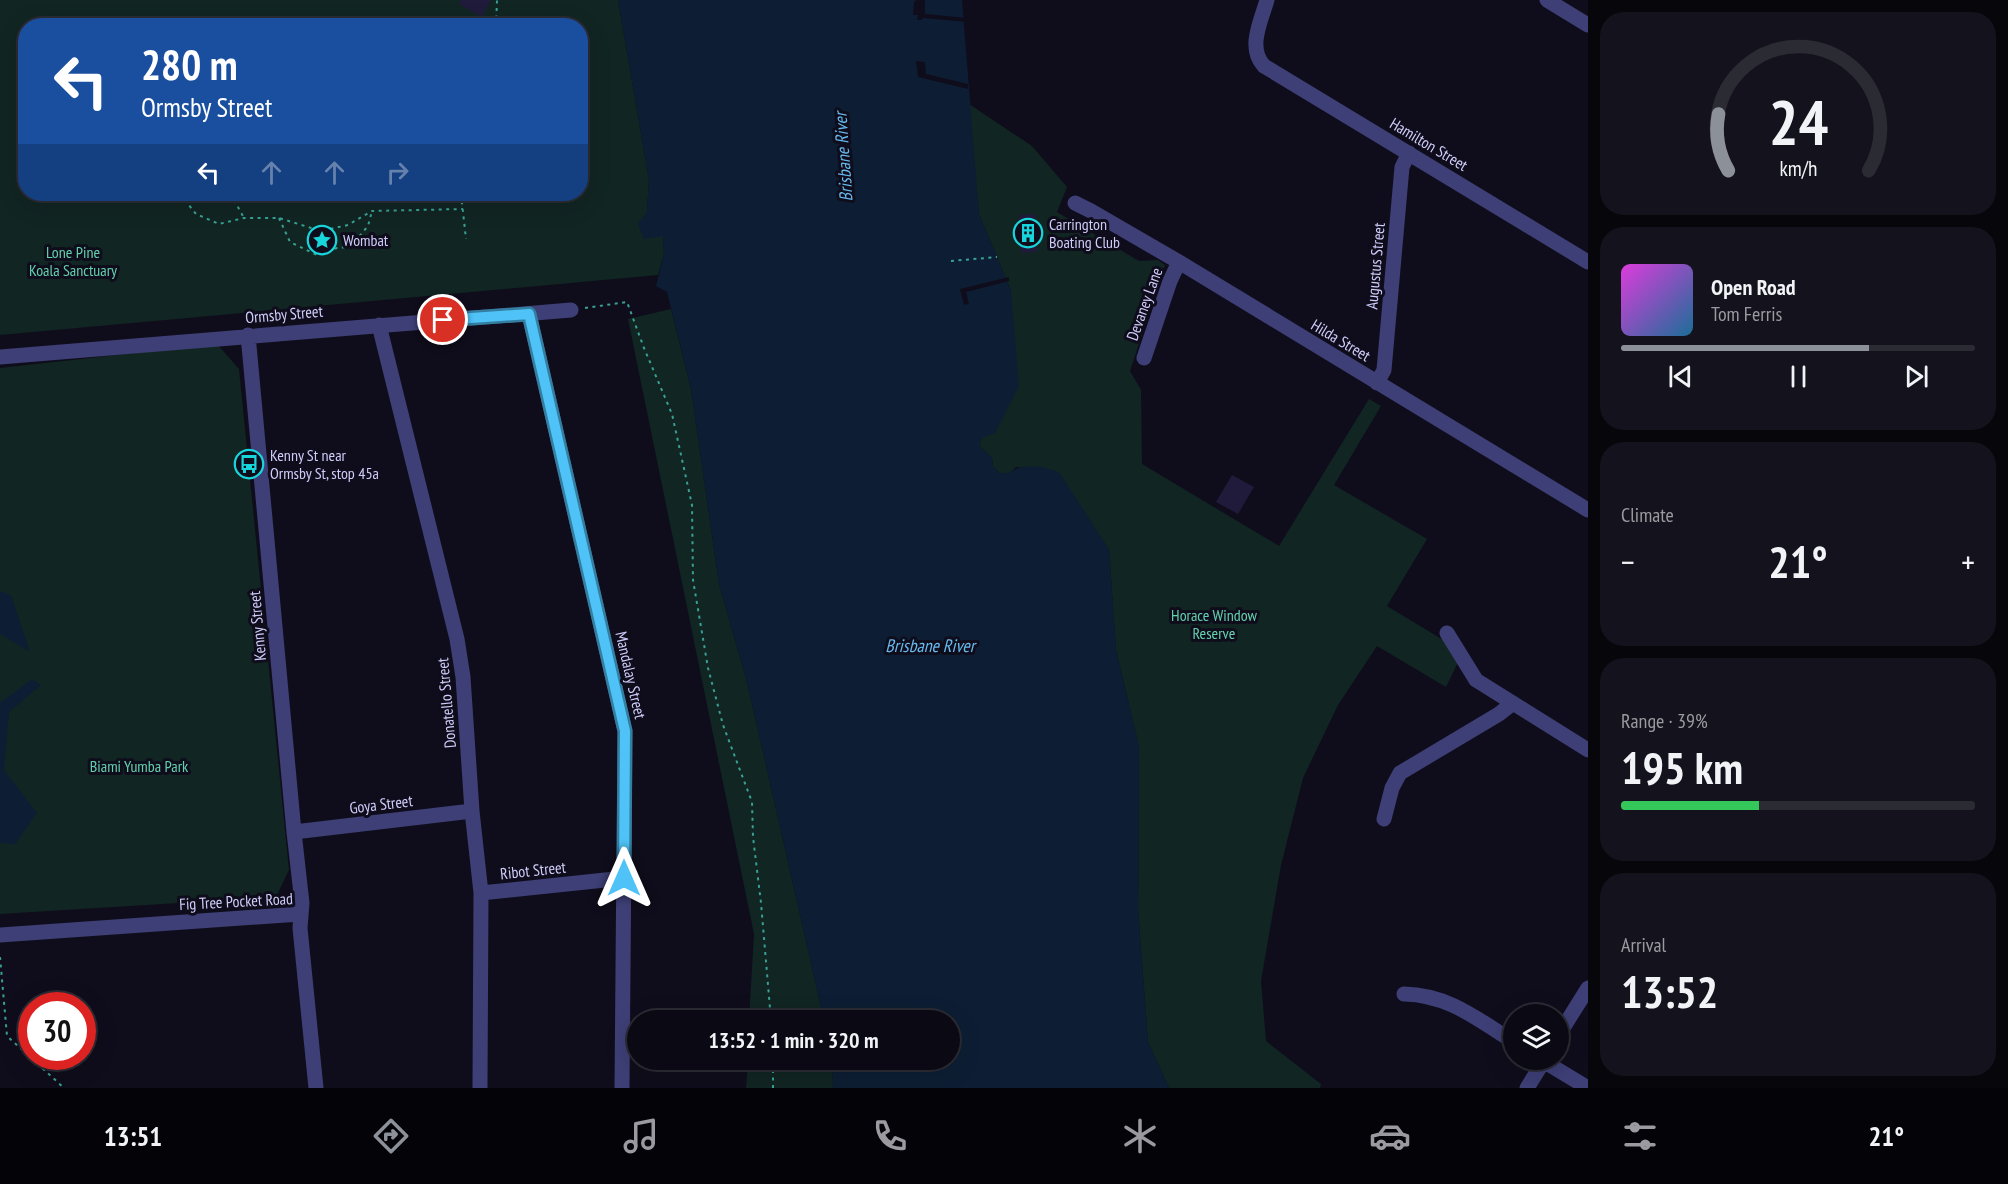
<!DOCTYPE html>
<html lang="en">
<head>
<meta charset="utf-8">
<style>
	:root { --surface:#0b0a14; --page:#14131d; --text:#f1f3f6; --muted:#9a9aa0; --line:#2b2b34; --accent:#8c9099 }
	body { margin:0; font-family:"PT Sans Narrow",sans-serif; background:var(--page); color:var(--text); height:100vh; display:flex; flex-direction:column; font-size:22px; white-space:nowrap }
	* { box-sizing:border-box; margin:0 }
	p { font-size:20px; color:var(--muted) }
	.icon { flex:none; width:33px; height:33px; fill:none; stroke:currentColor; stroke-width:2; stroke-linecap:round; stroke-linejoin:round }
	.map { position:relative; flex:1; overflow:hidden }
	.details { display:flex; flex-direction:column; gap:12px; padding:12px; background:#06060b; width:420px }
	.details>* { flex:none }
	.banner { position:absolute; left:18px; top:18px; width:570px; height:183px; border-radius:24px; box-shadow:0 6px 24px #0002,0 0 0 2px var(--line); background:#1a4fa0; color:#fff; overflow:hidden }
	.tools { position:absolute; left:1503px; top:1004px; display:grid; gap:12px }
	.tools a { display:grid; place-items:center; width:66px; height:66px; border-radius:50%; background:var(--surface); box-shadow:0 6px 24px #0002,0 0 0 2px var(--line); font-size:30px }
	.speed { position:absolute; left:18px; top:992px; display:flex; gap:12px; font-size:30px; font-weight:700; text-align:center }
	.speed>* { display:grid; place-content:center; width:78px; height:78px; border-radius:50%; background:var(--surface); box-shadow:0 6px 24px #0002,0 0 0 2px var(--line); line-height:1 }
	.speed .limit { border:9px solid #d22; background:#fff; color:#111 }
	.pin { position:absolute; display:grid; place-items:center; width:51px; height:51px; color:#fff; margin:-26px; border:3px solid #fff; border-radius:50%; box-shadow:0 2px 6px #0007 }
	.me { position:absolute; width:66px; margin:-33px; rotate:0deg; stroke-linejoin:round; filter:drop-shadow(0 0 4px #0008) }
	.turn { display:flex; align-items:center; gap:21px; height:126px; padding:0 24px; font-size:27px }
	.turn .icon { width:78px; height:78px; stroke-width:2.5 }
	.turn b { display:block; font-size:42px; line-height:51px }
	.lanes { display:flex; align-items:center; height:57px; padding:0 24px; background:#0003; justify-content:center; gap:30px; direction:ltr }
	.lanes .off { opacity:.35 }
	.big { font-size:45px; font-weight:600; line-height:1.1 }
	.details .tile { flex:1; display:flex; flex-direction:column; justify-content:center; gap:9px; min-width:0; padding:0 21px; border-radius:24px; background:var(--page) }
	.details .dial { align-items:center; gap:0 }
	.dial svg { height:156px; overflow:visible; fill:none; stroke:var(--line); stroke-width:7; stroke-linecap:round; text-anchor:middle }
	.dial text { fill:var(--text); stroke:none }
	.song { display:flex; align-items:center; gap:18px }
	.cover { width:72px; height:72px; border-radius:9px; background:linear-gradient(135deg,hsl(300 70% 55%),hsl(200 70% 35%)) }
	.played { height:6px; border-radius:3px; background:linear-gradient(90deg,var(--accent) 70%,var(--line) 70%) }
	.keys { display:flex; justify-content:space-around; direction:ltr }
	.heat { display:flex; justify-content:space-between; align-items:center; font-size:33px; direction:ltr }
	.charge { height:9px; border-radius:4px; background:linear-gradient(90deg,#34c759 39%,var(--line) 0) }
	.trip { position:absolute; left:627px; top:1010px; width:333px; height:60px; border-radius:30px; background:var(--surface); box-shadow:0 6px 24px #0002,0 0 0 2px var(--line); font-weight:600; line-height:60px; text-align:center }
	.dock { display:flex; height:96px; justify-content:space-around; align-items:center; background:#040408; color:var(--muted) }
	.dock .icon { width:42px; height:42px }
	.dock .current { color:var(--accent) }
	.dock b { font-size:27px; color:var(--text) }
	main { display:flex; flex:1; min-height:0 }
	.map>svg:first-child { display:block }
	.green { fill:#112523; fill-rule:evenodd }
	.water { fill:#0d1e34 }
	.pier { fill:#0f0d1b }
	.building { fill:#201b3a }
	.lines { fill:none; stroke-linecap:round; stroke-linejoin:round }
	.path { stroke:#39a194; stroke-width:2; stroke-dasharray:3 4.5; stroke-linecap:butt }
	.minor { stroke:#3d3f76; stroke-width:15 }
	.route-casing { stroke:#337fa1; stroke-width:15 }
	.route { stroke:#4fc3f7; stroke-width:10 }
	.labels { text-anchor:middle; dominant-baseline:central; stroke-width:6; stroke-linejoin:round; paint-order:stroke }
	.street-label { font-size:16px; fill:#cfcdfa; stroke:#0f0d1b }
	.poi-label { font-size:16px; fill:#cfcdfa; stroke:#0f0d1b; text-anchor:start }
	.park-label { font-size:16px; fill:#62d1ad; stroke:#0f0d1b }
	.water-label { font-size:18px; font-style:italic; fill:#66b9ee; stroke:#0f0d1b }
</style>
</head>
<body>
<main>
<div class="map">
<svg width="1588" height="1088" viewBox="0 0 1588 1088">
	<rect width="100%" height="100%" fill="#0f0d1b"/>
	<path class="green" d="M 0,0 L 618,0 L 649,180 L 647,212 L 663,236 L 664,254 L 658,275 L 0,335 ZM 26,26 L 580,26 L 580,194 L 26,194 Z
		M 969,104 L 1032,146 L 1067,187 L 1057,212 L 1139,261 L 1158,260 L 1165,265 L 1130,371 L 1141,390 L 1142,464 L 1279,546 L 1369,399 L 1381,406 L 1334,485 L 1427,539 L 1387,606 L 1463,652 L 1446,687 L 1377,646 L 1338,705 L 1303,778 L 1281,865 L 1261,981 L 1266,1041 L 1321,1084 L 1320,1088 L 1169,1088 L 1148,1042 L 1138,910 L 1139,747 L 1116,650 L 1109,550 L 1056,471 L 1016,467 L 1010,473 L 1000,473 L 993,467 L 992,458 L 979,446 L 982,438 L 1011,291 L 979,214 Z
		M 671,309 L 691,389 L 719,584 L 747,682 L 824,1020 L 749,1020 L 754,934 L 628,319 Z
		M 217,344 L 239,369 L 289,870 L 276,897 L 0,914 L 0,368 Z
		M 748,1059 L 832,1059 L 833,1088 L 746,1088 Z"/>
	<path class="water" d="M 618,0 L 962,0 L 979,214 L 1011,291 L 1019,386 L 995,433 L 982,438 L 979,446 L 992,458 L 993,467 L 1000,473 L 1010,473 C 1022,462 1047,466 1060,473 L 1109,550 L 1116,650 L 1139,747 L 1138,910 L 1148,1042 L 1169,1088 L 833,1088 L 832,1059 L 950,1059 L 950,1020 L 824,1020 L 747,682 L 719,584 L 691,389 L 667,292 L 656,286 L 664,254 L 663,236 L 644,239 L 638,224 L 647,212 L 649,180 Z
		M 0,591 L 11,595 L 30,652 L 0,634 Z
		M 32,679 L 41,685 L 9,712 L 4,770 L 37,813 L 15,844 L 0,843 L 0,703 Z"/>
	<path class="pier" d="M 916,0 L 925,0 L 925,14 L 967,18 L 967,22 L 923,18 L 922,20 L 917,20 L 918,15 L 913,15 L 914,2 Z
		M 916,61 L 925,62 L 926,74 L 968,84 L 968,89 L 918,77 Z
		M 1009,277 L 1009,281 L 966,292 L 969,304 L 964,305 L 960,289 Z"/>
	<path class="building" d="M 461,0 L 491,0 L 482,17 L 459,4 Z
		M 1035,214 L 1037,252 L 1021,253 L 1019,215 Z
		M 1232,475 L 1254,487 L 1238,514 L 1216,502 Z"/>
	<g class="lines">
		<path class="path" d="M 496,26 L 497,0
			M 180,194 L 196,214 L 219,224 L 244,218 L 279,218 L 321,231 L 348,225 L 372,211 L 463,209
			M 221,194 L 233,198 L 244,218
			M 461,194 L 466,239
			M 279,218 L 290,242 L 317,255 L 337,248 L 350,247 L 368,226 L 372,211
			M 951,261 L 997,257
			M 585,308 L 627,302 L 644,348 L 672,414 L 692,505 L 693,580 L 708,668 L 723,725 L 752,802 L 753,837 L 761,903 L 771,1020
			M 0,957 L 7,1036 L 64,1088
			M 773,1088 L 773,1059"/>
		<path class="minor" d="M 1267,0 C 1261,21 1247,48 1264,66 L 1588,262
			M 1547,0 L 1588,25
			M 1075,203 L 1091,211 L 1179,262 L 1588,510
			M 529,314 L 625,731 L 622,1088
			M 379,325 L 457,639 L 463,677 L 472,811 L 481,893 L 480,1088
			M 248,335 L 294,832 L 302,903 L 300,928 L 316,1088
			M 0,357 L 571,310
			M 1144,358 L 1170,281 L 1179,262
			M 1377,383 L 1384,370 L 1402,167 L 1409,153
			M 1447,633 L 1476,680 L 1588,750
			M 1384,819 L 1392,788 L 1400,773 L 1499,714 L 1513,703
			M 294,832 L 472,811
			M 481,893 L 624,878
			M 0,935 L 300,914
			M 1404,994 C 1449,995 1477,1019 1514,1042
			M 1558,1036 L 1588,988
			M 1540,1059 L 1588,1088
			M 1527,1088 L 1545,1059"/>
	</g>
	<g class="lines">
		<g class="route-casing">
			<path id="route" d="M 443,320 L 529,314 L 625,731 L 624,878"/>
		</g>
		<use href="#route" class="route"/>
	</g>
	<defs>
		<g id="building-ring" transform="scale(1.5)"><circle r="9.5" fill="#0f0d1b" stroke="#18d5db" stroke-width="1.5"/><path d="M-4-6H4V6H1V3H-1V6H-4ZM-2.5-4.3h1.7v1.8h-1.7ZM.8-4.3h1.7v1.8H.8ZM-2.5-1h1.7V.8h-1.7ZM.8-1h1.7V.8H.8Z" fill="#18d5db"/></g>
		<g id="sight-ring" transform="scale(1.5)"><circle r="9.5" fill="#0f0d1b" stroke="#18d5db" stroke-width="1.5"/><path d="M0-6L1.8-2.2L6-1.7L2.9 1.2L3.7 5.4L0 3.3L-3.7 5.4L-2.9 1.2L-6-1.7L-1.8-2.2Z" fill="#18d5db"/></g>
		<g id="bus-ring" transform="scale(1.5)"><circle r="9.5" fill="#0f0d1b" stroke="#18d5db" stroke-width="1.5"/><path d="M-5-6H5V4H4V6H2V4H-2V6H-4V4H-5ZM-3.5-4V0h7V-4ZM-3.5 1.2v1.5H-2V1.2ZM2 1.2v1.5H3.5V1.2Z" fill="#18d5db"/></g>
	</defs>
	<g fill-rule="evenodd">
		<use href="#building-ring" x="1028" y="233"/>
		<use href="#sight-ring" x="322" y="240"/>
		<use href="#bus-ring" x="249" y="464"/>
	</g>
	<g class="labels">
		<g class="street-label">
			<text transform="translate(1429 144) rotate(31)">Hamilton Street</text>
			<text transform="translate(1375 266) rotate(-85)">Augustus Street</text>
			<text transform="translate(1144 304) rotate(-70)">Devaney Lane</text>
			<text transform="translate(284 314) rotate(-5)">Ormsby Street</text>
			<text transform="translate(1341 340) rotate(31)">Hilda Street</text>
			<text transform="translate(257 626) rotate(-95)">Kenny Street</text>
			<text transform="translate(631 675) rotate(77)">Mandalay Street</text>
			<text transform="translate(446 703) rotate(-95)">Donatello Street</text>
			<text transform="translate(381 804) rotate(-7)">Goya Street</text>
			<text transform="translate(533 870) rotate(-6)">Ribot Street</text>
			<text transform="translate(236 901) rotate(-3)">Fig Tree Pocket Road</text>
		</g>
		<g class="poi-label">
			<text x="1049" y="224">Carrington<tspan x="1049" dy="18">Boating Club</tspan></text>
			<text x="343" y="240">Wombat</text>
			<text x="270" y="455">Kenny St near<tspan x="270" dy="18">Ormsby St, stop 45a</tspan></text>
		</g>
		<g class="park-label">
			<text x="73" y="252">Lone Pine<tspan x="73" dy="18">Koala Sanctuary</tspan></text>
			<text x="1214" y="615">Horace Window<tspan x="1214" dy="18">Reserve</tspan></text>
			<text x="139" y="766">Biami Yumba Park</text>
		</g>
		<g class="water-label">
			<text transform="translate(843 157) rotate(-94)">Brisbane River</text>
			<text x="930" y="645">Brisbane River</text>
		</g>
	</g>
</svg>
<div class="tools">
<a><svg class="icon" aria-label="layers" viewBox="0 0 24 24"><path d="M12 4l9 5-9 5-9-5zM3 14l9 5 9-5"/></svg></a>
</div>
<div class="speed"><div class="limit">30</div></div>
<div class="pin" style="left:443px;top:320px;background:#d93025"><svg class="icon" aria-label="arrive" viewBox="0 0 24 24"><path d="M6 21V4h12l-3 4 3 4H6"/></svg></div>
<svg class="me" style="left:624px;top:878px" viewBox="-20 -20 40 40"><path d="M0-17L14 15 0 8-14 15z" fill="#4fc3f7" stroke="#fff" stroke-width="4"/></svg>
<div class="trip">13:52 · 1 min · 320 m</div>
<div class="banner">
<div class="turn"><svg class="icon" aria-label="left" viewBox="0 0 24 24"><path d="M17 20v-9H6M10 6l-5 5 5 5"/></svg><div><b>280 m</b>Ormsby Street</div></div>
<div class="lanes"><svg class="icon" aria-label="left" viewBox="0 0 24 24"><path d="M17 20v-9H6M10 6l-5 5 5 5"/></svg><svg class="icon off" aria-label="ahead" viewBox="0 0 24 24"><path d="M12 20V5M6 11l6-6 6 6"/></svg><svg class="icon off" aria-label="ahead" viewBox="0 0 24 24"><path d="M12 20V5M6 11l6-6 6 6"/></svg><svg class="icon off" aria-label="right" viewBox="0 0 24 24"><path d="M7 20v-9h11M14 6l5 5-5 5"/></svg></div>
</div>
</div>
<section class="details">
<div class="tile dial"><svg viewBox="0 0 100 80">
<path d="M14 69A42 42 0 1 1 86 69"/>
<path d="M14 69A42 42 0 0 1 9 40" stroke="#8c9099"/>
<text x="50" y="56" font-size="32" font-weight="700">24</text>
<text x="50" y="72" font-size="11">km/h</text>
</svg></div>
<div class="tile">
<div class="song"><i class="cover"></i><div><b>Open Road</b><p>Tom Ferris</p></div></div>
<div class="played"></div>
<div class="keys"><svg class="icon" aria-label="previous" viewBox="0 0 24 24"><path d="M18 5L8 12l10 7zM5 5v14"/></svg><svg class="icon" aria-label="pause" viewBox="0 0 24 24"><path d="M8 5v14M16 5v14"/></svg><svg class="icon" aria-label="next" viewBox="0 0 24 24"><path d="M6 5l10 7-10 7zM19 5v14"/></svg></div>
</div>
<div class="tile"><p>Climate</p>
<div class="heat"><a>−</a><b class="big">21°</b><a>+</a></div>
</div>
<div class="tile"><p>Range · 39%</p><b class="big">195 km</b><div class="charge"></div></div>
<div class="tile"><p>Arrival</p><b class="big">13:52</b></div>
</section>
</main>
<nav class="dock">
<b>13:51</b>
<svg class="icon current" aria-label="directions" viewBox="0 0 24 24"><path d="M12 3l9 9-9 9-9-9zM9 14v-3h6M13 9l2 2-2 2"/></svg>
<svg class="icon" aria-label="music" viewBox="0 0 24 24"><path d="M9 18V5l10-2v13"/><circle cx="6" cy="18" r="3"/><circle cx="16" cy="16" r="3"/></svg>
<svg class="icon" aria-label="phone" viewBox="0 0 24 24"><path d="M5 4h4l2 5-3 2q2 4 5 5l2-3 5 2v4C11 20 4 13 5 4z"/></svg>
<svg class="icon" aria-label="climate" viewBox="0 0 24 24"><path d="M12 3v18M4 7l16 10M4 17L20 7"/></svg>
<svg class="icon" aria-label="car" viewBox="0 0 24 24"><path d="M5 17H2v-5l4-1 3-4h7l3 4 3 1v5h-3M9 17h6M6 11h13"/><circle cx="7" cy="17" r="2"/><circle cx="17" cy="17" r="2"/></svg>
<svg class="icon" aria-label="filters" viewBox="0 0 24 24"><path d="M4 7h16M4 17h16"/><circle cx="9" cy="7" r="2"/><circle cx="15" cy="17" r="2"/></svg>
<b>21°</b>
</nav>
</body>
</html>
